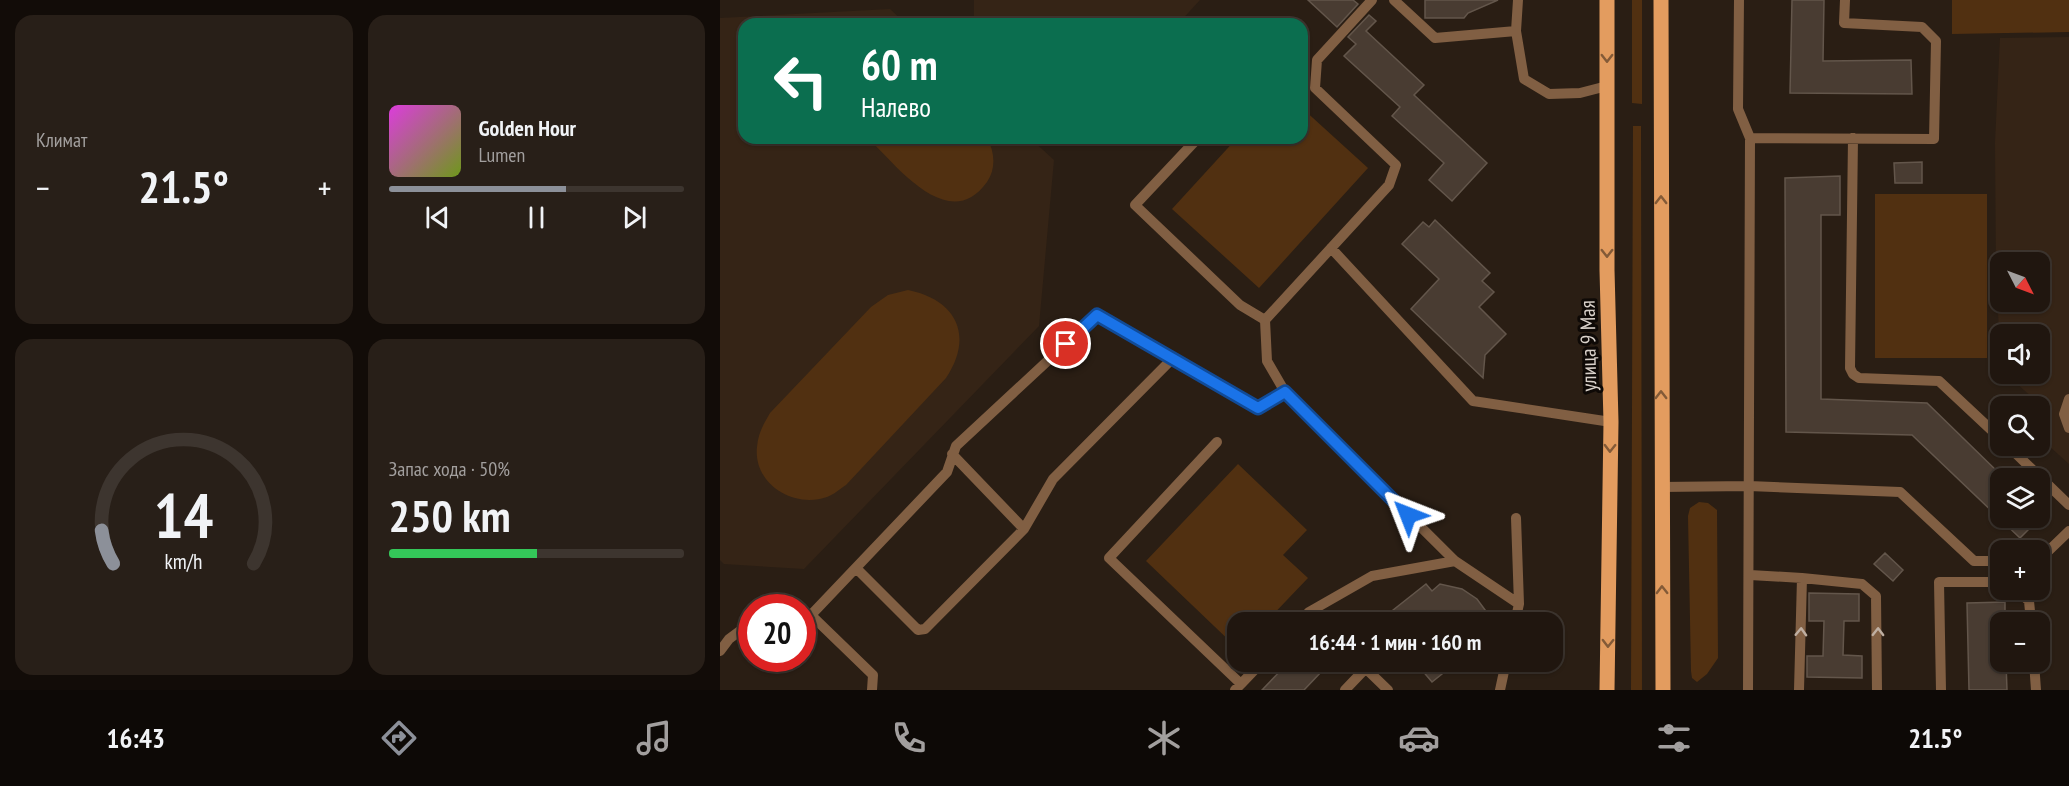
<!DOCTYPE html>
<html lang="ru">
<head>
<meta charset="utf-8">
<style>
	:root { --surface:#20160f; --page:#281f18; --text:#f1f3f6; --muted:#a29f9e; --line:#3d352f; --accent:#8c9099 }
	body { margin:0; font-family:"PT Sans Narrow",sans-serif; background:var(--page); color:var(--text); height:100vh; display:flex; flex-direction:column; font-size:22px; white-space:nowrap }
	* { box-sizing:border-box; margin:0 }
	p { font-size:20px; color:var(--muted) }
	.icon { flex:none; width:33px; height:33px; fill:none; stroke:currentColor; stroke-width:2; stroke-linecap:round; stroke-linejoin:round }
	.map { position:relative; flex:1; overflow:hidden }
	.details { display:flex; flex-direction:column; gap:15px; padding:15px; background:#120c08; width:720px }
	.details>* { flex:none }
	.top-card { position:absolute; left:18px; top:18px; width:570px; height:126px; border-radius:18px; box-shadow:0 2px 4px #0004,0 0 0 2px var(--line); background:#0b6e4f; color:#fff; overflow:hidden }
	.needle { width:39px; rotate:132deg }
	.tools { position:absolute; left:1270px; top:252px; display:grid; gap:12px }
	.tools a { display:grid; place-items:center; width:60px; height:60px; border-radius:12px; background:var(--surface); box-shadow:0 2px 4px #0004,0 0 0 2px var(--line); font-size:30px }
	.speed { position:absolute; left:18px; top:594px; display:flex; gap:12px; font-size:30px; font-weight:700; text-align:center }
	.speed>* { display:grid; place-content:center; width:78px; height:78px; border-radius:50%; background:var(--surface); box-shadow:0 2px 4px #0004,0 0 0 2px var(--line); line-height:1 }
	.speed .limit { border:9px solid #d22; background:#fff; color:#111 }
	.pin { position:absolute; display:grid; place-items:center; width:51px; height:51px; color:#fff; margin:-26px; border:3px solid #fff; border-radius:50%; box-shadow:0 2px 6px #0007 }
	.me { position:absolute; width:66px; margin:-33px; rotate:315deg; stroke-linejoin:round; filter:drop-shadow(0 0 4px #0008) }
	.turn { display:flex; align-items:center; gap:21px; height:126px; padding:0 24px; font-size:27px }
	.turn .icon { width:78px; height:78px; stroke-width:2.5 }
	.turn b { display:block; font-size:42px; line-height:51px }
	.big { font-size:45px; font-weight:800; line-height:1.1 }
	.details .widget { flex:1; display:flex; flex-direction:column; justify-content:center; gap:9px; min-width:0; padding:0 21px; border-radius:18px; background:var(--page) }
	.details .dial { align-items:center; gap:0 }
	.dial svg { height:156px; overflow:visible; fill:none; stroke:var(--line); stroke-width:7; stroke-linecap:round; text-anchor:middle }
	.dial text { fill:var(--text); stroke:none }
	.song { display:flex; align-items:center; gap:18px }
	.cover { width:72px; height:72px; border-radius:9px; background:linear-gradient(135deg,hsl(300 70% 55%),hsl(80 70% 35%)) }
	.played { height:6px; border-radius:3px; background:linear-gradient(90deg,var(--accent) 60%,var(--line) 60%) }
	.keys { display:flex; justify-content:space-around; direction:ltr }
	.heat { display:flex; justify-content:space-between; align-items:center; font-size:33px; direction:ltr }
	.charge { height:9px; border-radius:4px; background:linear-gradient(90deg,#34c759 50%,var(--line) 0) }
	.details .tiles { flex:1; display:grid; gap:15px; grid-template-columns:repeat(2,1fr) }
	.trip { position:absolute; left:507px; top:612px; width:336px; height:60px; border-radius:18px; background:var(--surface); box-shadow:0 2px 4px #0004,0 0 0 2px var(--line); font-weight:800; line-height:60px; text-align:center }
	.tab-bar { display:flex; height:96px; justify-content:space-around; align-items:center; background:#0d0906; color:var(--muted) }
	.tab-bar .icon { width:42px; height:42px }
	.tab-bar .active { color:var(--accent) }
	.tab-bar b { font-size:27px; color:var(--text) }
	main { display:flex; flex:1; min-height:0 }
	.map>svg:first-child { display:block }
	.built { fill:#352416; fill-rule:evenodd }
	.green { fill:#513011 }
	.building { fill:#493c32; stroke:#63564b; stroke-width:1.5 }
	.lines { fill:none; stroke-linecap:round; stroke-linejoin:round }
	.lane { stroke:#815f43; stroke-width:10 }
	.primary { stroke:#e39c5f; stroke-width:15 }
	.oneway { stroke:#835a37 }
	.oneway2 { stroke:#bfafa2 }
	.route-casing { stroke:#114b97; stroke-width:15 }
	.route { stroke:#1a73e8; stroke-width:10 }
	.labels { text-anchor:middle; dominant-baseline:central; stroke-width:6; stroke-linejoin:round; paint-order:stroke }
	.street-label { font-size:21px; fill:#d9d1ca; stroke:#0e0906 }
</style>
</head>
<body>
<main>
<section class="details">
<div class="tiles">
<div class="widget"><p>Климат</p>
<div class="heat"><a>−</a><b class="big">21.5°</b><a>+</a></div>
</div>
<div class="widget">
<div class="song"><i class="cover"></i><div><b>Golden Hour</b><p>Lumen</p></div></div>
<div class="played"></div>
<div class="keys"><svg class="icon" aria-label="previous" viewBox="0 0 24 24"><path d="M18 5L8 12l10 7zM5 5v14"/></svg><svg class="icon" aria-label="pause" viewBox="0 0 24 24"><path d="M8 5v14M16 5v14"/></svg><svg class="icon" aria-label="next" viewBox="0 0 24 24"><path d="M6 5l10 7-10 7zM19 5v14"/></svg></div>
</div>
<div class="widget dial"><svg viewBox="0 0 100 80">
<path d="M14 69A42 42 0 1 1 86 69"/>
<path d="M14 69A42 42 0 0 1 8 52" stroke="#8c9099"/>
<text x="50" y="56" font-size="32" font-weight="700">14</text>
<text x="50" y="72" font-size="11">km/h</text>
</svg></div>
<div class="widget"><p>Запас хода · 50%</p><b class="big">250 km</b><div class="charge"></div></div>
</div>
</section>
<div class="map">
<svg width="1349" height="690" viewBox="0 0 1349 690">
	<rect width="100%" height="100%" fill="#2a1e14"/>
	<path class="built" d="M 254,0 L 480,0 L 458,24 L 254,24 Z
		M 170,9 L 186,24 L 24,24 L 24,138 L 310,138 L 334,160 L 319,326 L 84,569 L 4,564 L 0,560 L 0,18 Z
		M 1349,37 L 1349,464 L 1328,445 L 1332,415 L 1286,374 L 1320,374 L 1320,334 L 1281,334 L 1281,369 L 1276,274 L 1275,143 L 1280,38 ZM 1281,262 L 1320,262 L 1320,302 L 1281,302 Z"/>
	<path class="green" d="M 912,0 L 922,0 L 922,104 L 912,103 Z
		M 1232,0 L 1349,0 L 1349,32 L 1232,34 Z
		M 582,108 L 648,168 L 539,288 L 452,209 L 517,138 L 582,138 Z
		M 913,126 L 921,126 L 922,690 L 911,690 Z
		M 148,138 L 267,138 C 275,152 276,169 267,182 C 229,235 177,166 148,138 Z
		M 1155,194 L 1267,194 L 1267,358 L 1155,358 Z
		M 188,290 C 237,300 254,336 226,378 L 126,485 C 120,489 113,495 107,497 C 74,509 33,484 37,447 C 38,434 43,425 50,413 L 151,307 L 168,295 Z
		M 518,464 L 587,530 L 563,555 L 588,578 L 546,622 L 518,622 L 517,648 L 426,561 Z
		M 979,502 L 988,503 L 997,510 L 998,658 L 987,674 L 977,682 L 972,678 L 971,671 L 968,516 L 970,508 Z"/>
	<path class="building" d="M 588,0 L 633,0 L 638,4 L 617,27 Z
		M 705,0 L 778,0 L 748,13 L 744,18 L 705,18 Z
		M 1072,0 L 1104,0 L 1103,61 L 1191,60 L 1192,94 L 1070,93 Z
		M 649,15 L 656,21 L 646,31 L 704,85 L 694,95 L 767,163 L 732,201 L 709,180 L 724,163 L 672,116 L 680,107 L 624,56 L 636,44 L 628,37 Z
		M 1202,162 L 1202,183 L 1175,183 L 1174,163 Z
		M 1120,176 L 1120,215 L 1101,215 L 1101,399 L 1207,403 L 1281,475 L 1281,518 L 1320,518 L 1300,538 L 1192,435 L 1066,432 L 1065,178 Z
		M 715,220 L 770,273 L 762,281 L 774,292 L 759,307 L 786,334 L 765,355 L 763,378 L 691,309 L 719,279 L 682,244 L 703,222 L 709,227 Z
		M 1165,553 L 1183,570 L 1173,581 L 1154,564 Z
		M 706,584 L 712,591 L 720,584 L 742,589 L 757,599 L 774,622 L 658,622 Z
		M 1089,593 L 1139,594 L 1139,621 L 1124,621 L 1123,655 L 1142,656 L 1142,678 L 1087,677 L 1087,656 L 1103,656 L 1104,621 L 1089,621 Z
		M 1285,602 L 1285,622 L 1281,622 L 1281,662 L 1286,662 L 1287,690 L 1249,690 L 1247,603 Z
		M 569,662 L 591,662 L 602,671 L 584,690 L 542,690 Z
		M 695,662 L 737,662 L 712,682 Z"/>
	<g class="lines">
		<path class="lane" d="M 652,0 L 597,60 L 595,88 L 676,165 L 669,185 L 545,320 L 547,361 L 565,392 L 735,561
			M 674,0 L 715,38 L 796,31 L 804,79 L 829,94 L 860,93 L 887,86
			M 1019,0 L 1018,109 L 1030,138 L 1028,690
			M 796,31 L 798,0
			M 478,138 L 415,205 L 520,305 L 545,320
			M 1030,138 L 1214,139 L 1216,41 L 1202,27 L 1124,23 L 1125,0
			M 1133,138 L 1130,368 L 1133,374 L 1139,378 L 1219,381 L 1281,439
			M 611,248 L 753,401 L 891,422
			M 453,358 L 538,408 L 565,392
			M 1349,399 L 1344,414 L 1349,428
			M 497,442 L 389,558 L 521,684 L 515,690
			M 1288,446 L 1349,505
			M 232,454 L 304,529
			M 941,487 L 1029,486 L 1180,492 L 1254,561 L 1281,561
			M 796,518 L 799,604
			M 1320,559 L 1349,531
			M 1030,575 L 1082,578 L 1079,690
			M 1082,578 L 1142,584 L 1156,596 L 1157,690
			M 1297,590 L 1309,601 L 1311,622
			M 589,612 L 600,622
			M 82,614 L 91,615 L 153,675 L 152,690
			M 91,615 L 227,472 L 236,446 L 377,315 L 453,358 L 333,479 L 304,529 L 205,629 L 198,630 L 136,568
			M 579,622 L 589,612 L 652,576 L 735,561 L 799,604 L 795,622
			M 0,651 L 9,639 L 32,622
			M 639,662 L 668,690
			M 1314,662 L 1316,690
			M 521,684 L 542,662
			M 625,690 L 646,668
			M 780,690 L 786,662
			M 1221,690 L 1219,582 L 1281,582"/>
		<path class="primary" d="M 887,0 L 887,270 L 891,422 L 887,690
			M 941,0 L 943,690"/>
	</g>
	<defs><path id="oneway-chevron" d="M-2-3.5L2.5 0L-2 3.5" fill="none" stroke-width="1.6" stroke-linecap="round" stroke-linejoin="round" transform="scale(1.5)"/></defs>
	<g class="oneway">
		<use href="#oneway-chevron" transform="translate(887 58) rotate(90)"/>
		<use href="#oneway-chevron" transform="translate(941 200) rotate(-90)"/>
		<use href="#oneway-chevron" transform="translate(887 253) rotate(90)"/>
		<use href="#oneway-chevron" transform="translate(941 395) rotate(-90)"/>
		<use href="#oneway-chevron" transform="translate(890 448) rotate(91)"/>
		<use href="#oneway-chevron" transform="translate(942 590) rotate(-91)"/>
		<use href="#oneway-chevron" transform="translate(888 643) rotate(91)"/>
	</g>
	<g class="oneway2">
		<use href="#oneway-chevron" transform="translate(1081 632) rotate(-88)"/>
		<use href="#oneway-chevron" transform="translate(1158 632) rotate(-89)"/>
	</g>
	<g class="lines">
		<g class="route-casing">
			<path id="route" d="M 346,344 L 377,315 L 538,408 L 565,392 L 688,515"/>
		</g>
		<use href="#route" class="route"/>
	</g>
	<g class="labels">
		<g class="street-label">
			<text transform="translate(868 346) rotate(-91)">улица 9 Мая</text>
		</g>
	</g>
</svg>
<div class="tools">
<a><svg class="needle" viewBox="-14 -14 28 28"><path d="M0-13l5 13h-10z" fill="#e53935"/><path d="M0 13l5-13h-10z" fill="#a29f9e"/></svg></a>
<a><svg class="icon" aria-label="sound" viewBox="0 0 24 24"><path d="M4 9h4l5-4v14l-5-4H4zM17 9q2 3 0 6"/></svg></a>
<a><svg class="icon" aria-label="search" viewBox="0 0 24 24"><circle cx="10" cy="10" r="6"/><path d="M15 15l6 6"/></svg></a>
<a><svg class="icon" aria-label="layers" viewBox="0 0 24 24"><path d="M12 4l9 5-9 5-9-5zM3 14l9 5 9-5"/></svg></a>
<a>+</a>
<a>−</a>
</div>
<div class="speed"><div class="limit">20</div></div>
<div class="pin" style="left:346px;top:344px;background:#d93025"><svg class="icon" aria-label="arrive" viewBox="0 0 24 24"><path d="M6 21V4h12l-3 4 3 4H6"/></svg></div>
<svg class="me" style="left:688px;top:515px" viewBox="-20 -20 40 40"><path d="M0-17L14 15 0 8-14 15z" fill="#1a73e8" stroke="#fff" stroke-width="4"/></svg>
<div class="trip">16:44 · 1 мин · 160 m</div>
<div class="top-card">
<div class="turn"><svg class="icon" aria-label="left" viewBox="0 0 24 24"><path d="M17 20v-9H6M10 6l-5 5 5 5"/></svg><div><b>60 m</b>Налево</div></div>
</div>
</div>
</main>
<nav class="tab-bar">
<b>16:43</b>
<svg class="icon active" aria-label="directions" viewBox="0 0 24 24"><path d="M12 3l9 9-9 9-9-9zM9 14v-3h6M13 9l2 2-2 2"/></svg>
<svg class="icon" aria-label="music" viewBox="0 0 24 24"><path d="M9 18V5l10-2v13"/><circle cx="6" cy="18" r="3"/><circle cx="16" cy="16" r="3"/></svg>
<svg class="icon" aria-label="phone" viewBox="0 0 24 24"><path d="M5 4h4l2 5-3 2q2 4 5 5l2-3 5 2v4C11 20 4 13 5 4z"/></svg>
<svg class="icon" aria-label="climate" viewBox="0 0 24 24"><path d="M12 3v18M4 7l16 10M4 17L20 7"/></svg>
<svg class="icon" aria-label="car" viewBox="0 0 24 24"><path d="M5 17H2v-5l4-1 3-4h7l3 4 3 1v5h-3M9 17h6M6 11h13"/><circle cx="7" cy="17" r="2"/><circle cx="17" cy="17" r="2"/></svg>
<svg class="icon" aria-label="filters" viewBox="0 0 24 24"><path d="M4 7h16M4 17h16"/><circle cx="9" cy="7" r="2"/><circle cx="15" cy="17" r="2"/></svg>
<b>21.5°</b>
</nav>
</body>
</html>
